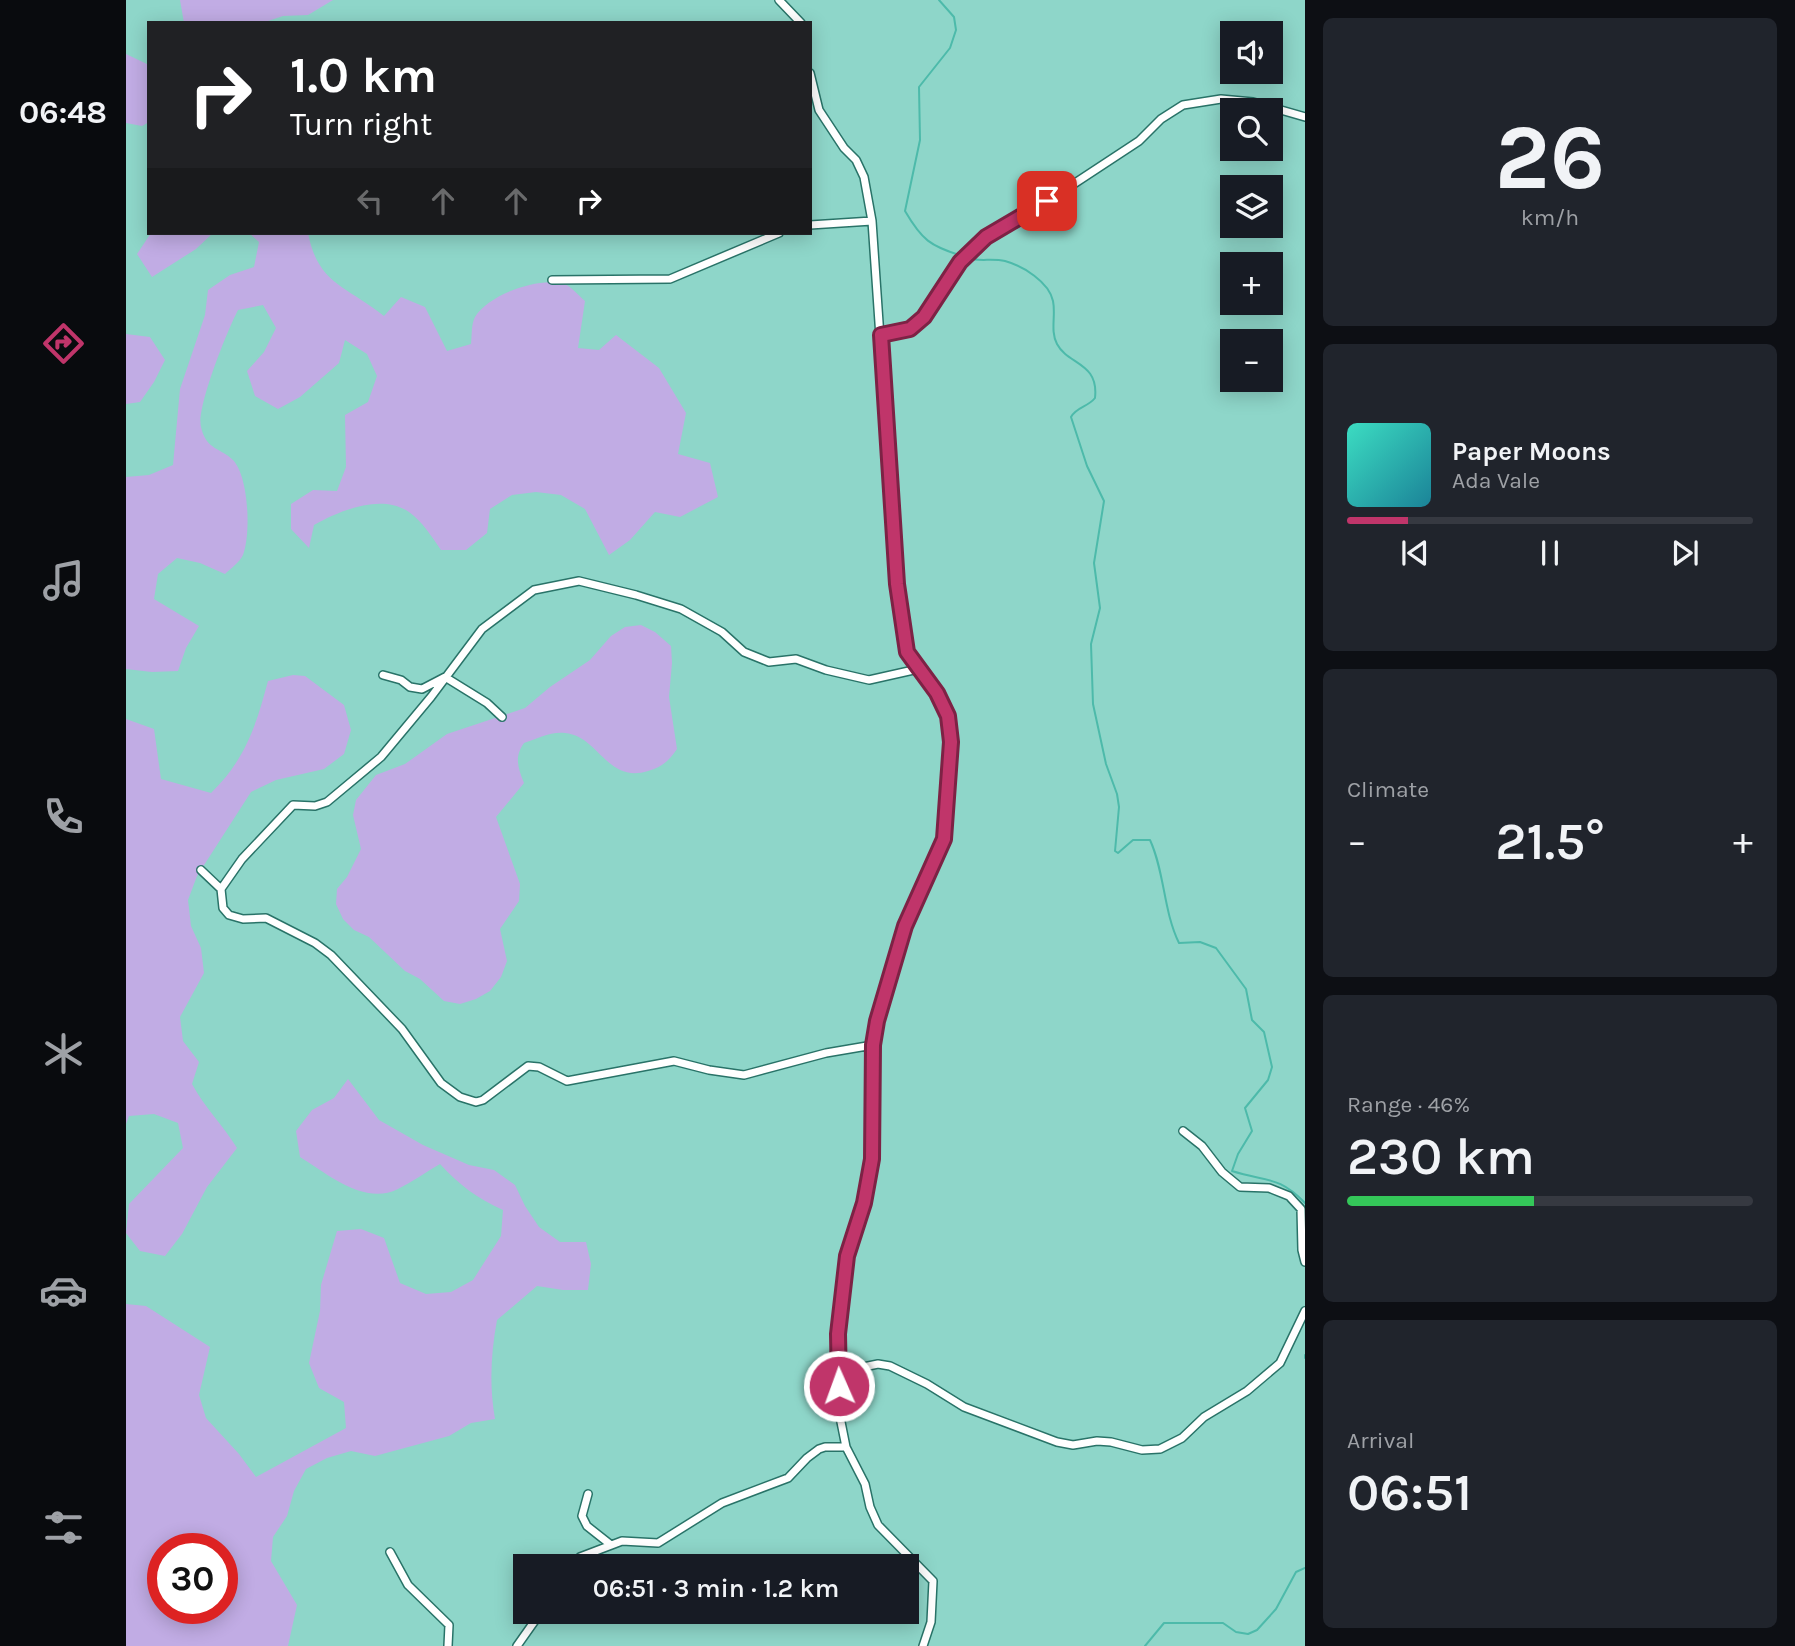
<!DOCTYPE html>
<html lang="en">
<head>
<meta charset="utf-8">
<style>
	:root { --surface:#171b24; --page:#20242c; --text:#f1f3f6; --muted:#9ea1a6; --line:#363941; --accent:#c0356a }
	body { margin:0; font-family:Karla,sans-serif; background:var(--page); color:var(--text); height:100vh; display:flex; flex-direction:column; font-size:26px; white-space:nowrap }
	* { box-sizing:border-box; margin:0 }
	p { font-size:23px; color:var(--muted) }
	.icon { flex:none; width:38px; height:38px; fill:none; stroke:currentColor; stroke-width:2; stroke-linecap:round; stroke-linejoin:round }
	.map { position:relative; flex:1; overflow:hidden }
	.panel { display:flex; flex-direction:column; gap:18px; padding:18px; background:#0d0f14; width:490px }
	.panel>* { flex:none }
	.top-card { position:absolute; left:21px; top:21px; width:665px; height:214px; border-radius:0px; box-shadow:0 4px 18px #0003; background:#202124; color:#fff; overflow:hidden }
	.controls { position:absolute; left:1094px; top:21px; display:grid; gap:14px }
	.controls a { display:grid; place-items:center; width:63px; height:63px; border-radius:0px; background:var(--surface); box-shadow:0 4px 18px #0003; font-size:35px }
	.speed { position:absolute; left:21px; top:1533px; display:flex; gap:14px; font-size:35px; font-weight:700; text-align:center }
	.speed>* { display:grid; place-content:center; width:91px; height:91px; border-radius:50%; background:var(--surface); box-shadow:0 4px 18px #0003; line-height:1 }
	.speed .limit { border:10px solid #d22; background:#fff; color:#111 }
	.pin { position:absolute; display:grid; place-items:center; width:60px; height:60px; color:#fff; margin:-30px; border-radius:14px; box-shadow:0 4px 10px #0006 }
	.me { position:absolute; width:77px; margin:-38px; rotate:358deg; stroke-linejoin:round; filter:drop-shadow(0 0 5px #0008) }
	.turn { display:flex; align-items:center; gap:24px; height:147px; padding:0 28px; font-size:32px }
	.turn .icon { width:91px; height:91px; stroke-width:2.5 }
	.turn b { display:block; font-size:49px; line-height:60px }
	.lanes { display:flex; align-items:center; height:66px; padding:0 28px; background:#0003; justify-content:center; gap:35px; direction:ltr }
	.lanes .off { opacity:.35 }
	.big { font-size:52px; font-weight:600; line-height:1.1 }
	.panel .card { flex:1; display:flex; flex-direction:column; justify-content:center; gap:10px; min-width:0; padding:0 24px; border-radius:10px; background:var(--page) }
	.panel .dial { align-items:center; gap:0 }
	.dial b { font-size:91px; line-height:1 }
	.song { display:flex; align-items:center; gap:21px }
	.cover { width:84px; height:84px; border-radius:10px; background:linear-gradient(135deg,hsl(170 70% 55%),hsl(190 70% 35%)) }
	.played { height:7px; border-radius:4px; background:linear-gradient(90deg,var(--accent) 15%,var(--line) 15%) }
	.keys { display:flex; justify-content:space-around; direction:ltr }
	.heat { display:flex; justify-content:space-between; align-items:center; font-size:38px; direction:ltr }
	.charge { height:10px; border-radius:5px; background:linear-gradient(90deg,#34c759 46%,var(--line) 0) }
	.trip { position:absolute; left:387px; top:1554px; width:406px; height:70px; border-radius:0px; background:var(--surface); box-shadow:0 4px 18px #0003; font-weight:600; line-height:70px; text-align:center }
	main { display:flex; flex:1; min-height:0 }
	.tab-bar { display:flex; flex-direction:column; width:126px; justify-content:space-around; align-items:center; background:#090b0e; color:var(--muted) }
	.tab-bar .icon { width:49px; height:49px }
	.tab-bar .on { color:var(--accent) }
	.tab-bar b { font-size:32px; color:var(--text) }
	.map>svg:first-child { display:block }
	.green { fill:#c1ace4; fill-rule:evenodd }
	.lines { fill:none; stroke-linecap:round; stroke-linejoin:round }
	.stream { stroke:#4dbaaa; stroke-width:2 }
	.minor-casing { stroke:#297368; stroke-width:10 }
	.minor { stroke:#fff; stroke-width:7 }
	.route-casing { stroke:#7d2245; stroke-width:18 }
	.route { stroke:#c0356a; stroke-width:12 }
</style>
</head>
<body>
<main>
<nav class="tab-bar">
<b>06:48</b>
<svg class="icon on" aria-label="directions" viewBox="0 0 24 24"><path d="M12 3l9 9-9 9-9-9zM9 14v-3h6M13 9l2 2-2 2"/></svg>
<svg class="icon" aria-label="music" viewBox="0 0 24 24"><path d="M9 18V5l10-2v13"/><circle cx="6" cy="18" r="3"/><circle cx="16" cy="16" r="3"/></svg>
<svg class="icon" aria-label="phone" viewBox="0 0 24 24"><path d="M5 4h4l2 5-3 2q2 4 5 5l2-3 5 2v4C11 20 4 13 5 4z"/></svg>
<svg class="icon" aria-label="climate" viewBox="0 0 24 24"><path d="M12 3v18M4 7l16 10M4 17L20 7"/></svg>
<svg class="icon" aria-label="car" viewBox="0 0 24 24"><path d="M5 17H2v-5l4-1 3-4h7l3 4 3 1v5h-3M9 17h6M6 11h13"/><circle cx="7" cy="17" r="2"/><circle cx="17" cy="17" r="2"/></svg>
<svg class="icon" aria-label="filters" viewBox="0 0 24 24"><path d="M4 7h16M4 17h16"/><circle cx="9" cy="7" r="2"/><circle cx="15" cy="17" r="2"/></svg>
</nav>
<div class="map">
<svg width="1179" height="1646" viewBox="0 0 1179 1646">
	<rect width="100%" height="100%" fill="#8ed6c9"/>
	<path class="green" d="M 54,0 L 207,0 L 182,15 L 157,16 L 136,23 L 58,23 Z
		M 0,54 L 23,65 L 23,122 L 16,126 L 0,123 Z
		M 25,233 L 87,233 L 70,249 L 26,277 L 11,254 Z
		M 123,233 L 182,233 C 192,285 221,286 258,316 L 275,297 L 299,307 L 321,351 L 345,344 C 346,337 345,324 349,317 C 362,295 413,276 438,284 C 445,286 453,296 459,301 L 452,348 L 473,350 L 490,335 L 533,368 L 560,413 L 552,454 L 584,463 L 592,497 L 554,517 L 529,512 L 504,540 L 483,555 L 459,509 L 435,495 L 410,492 L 386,495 L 364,509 L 361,533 L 340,550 L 315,550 C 306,537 296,521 283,512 C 255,493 213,511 188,525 L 183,548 L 165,529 L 165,504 L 187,490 L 211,491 L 220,467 L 219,415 L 242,402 L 251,376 L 241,354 L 219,340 L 213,363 L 174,397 L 152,409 L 129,396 L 121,371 L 138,352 L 150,328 L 137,305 L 112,310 C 102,329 70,408 75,427 C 80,450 95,448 107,460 C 123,477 125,534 117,555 C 114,562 104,569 99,574 L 74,563 L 51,558 L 32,574 L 28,599 L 73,626 L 60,648 L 52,671 L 26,672 L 0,669 L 0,477 L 23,475 L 47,465 L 54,389 L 79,315 L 82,290 L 104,275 L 128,267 L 133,242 Z
		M 0,334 L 24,337 L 39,360 L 28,382 L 14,402 L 0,404 Z
		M 515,625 L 529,632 L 545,646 L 546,663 L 543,697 L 551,749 C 543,761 536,767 522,771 C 481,784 473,736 439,733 C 426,731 410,739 398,743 C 388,757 392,768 398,783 L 370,817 L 394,884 L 393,901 L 374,929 L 381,961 L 375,977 L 364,991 L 350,999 L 334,1004 L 318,1001 L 294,979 L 279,971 L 243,937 L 228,930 L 217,919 L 210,904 L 211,889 L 221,877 L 235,849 L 227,815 L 230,800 L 250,775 L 279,764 L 321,734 L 399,708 L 424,687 L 464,660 L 485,636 L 499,627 Z
		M 167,675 L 179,676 L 218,705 L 225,730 L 218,754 L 198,769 L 150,780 L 125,792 L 71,876 L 62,900 L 65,926 L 75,948 L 78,973 L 54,1017 L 57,1041 L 73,1062 L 66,1084 C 79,1108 97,1125 111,1148 L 81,1187 L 56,1234 L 39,1256 L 14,1251 L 0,1233 L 3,1204 L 57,1148 L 52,1123 L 28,1114 L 3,1116 L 0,1124 L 0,719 L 28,729 L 35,779 L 85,793 C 119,760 130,726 142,681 Z
		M 222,1079 L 253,1120 L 297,1145 L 343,1165 L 368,1170 L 389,1185 L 399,1206 L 413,1227 L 434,1242 L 460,1242 L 465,1264 L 462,1290 L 437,1290 L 411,1286 L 371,1320 C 365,1353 363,1385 369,1419 L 345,1423 L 323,1436 L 249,1456 L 225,1451 L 201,1458 L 180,1469 L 168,1491 L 161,1516 L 147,1537 L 145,1561 L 171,1605 L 162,1646 L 0,1646 L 0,1304 L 20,1306 L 84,1347 L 73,1395 L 80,1418 L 113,1454 L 130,1477 L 220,1428 L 218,1402 L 193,1388 L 183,1363 L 194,1311 L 195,1285 L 211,1231 L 235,1229 L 258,1238 L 274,1283 L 300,1294 L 325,1292 L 347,1280 L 375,1236 L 377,1210 C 351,1198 333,1185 314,1164 C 300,1172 286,1182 272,1189 C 238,1206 202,1174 174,1157 L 170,1131 L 186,1110 L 208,1098 ZM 37,1549 L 96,1549 L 96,1608 L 37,1608 Z"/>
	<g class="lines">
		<path class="stream" d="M 813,0 L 828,17 L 830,30 L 824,48 L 793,87 L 794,140 L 779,211 C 796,240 804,246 836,256
			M 841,258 C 853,262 866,258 879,261 C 897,266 923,282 927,301 C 930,315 924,331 931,344 C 942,365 973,362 969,398 C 962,407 950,407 945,417 L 961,466 L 978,501 L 968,563 L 974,608 L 965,644 L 967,704 L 980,764 L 991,794 L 993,807 L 989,851 L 992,853 L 1007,840 L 1024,840 C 1039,873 1037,910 1053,943 L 1074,942 L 1090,948 L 1120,989 L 1126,1020 L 1138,1032 L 1146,1067 L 1142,1080 L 1119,1108 L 1126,1131 L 1112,1154 L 1106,1171 C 1140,1182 1152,1175 1179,1203
			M 1179,1355 L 1179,1358
			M 1019,1646 L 1038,1623 L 1097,1623 L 1110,1632 L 1122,1634 L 1131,1630 L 1150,1609 L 1170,1572 L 1179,1568"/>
		<g class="minor-casing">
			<path id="minor" d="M 653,0 L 675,23
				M 684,73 L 693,110 L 718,148 L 730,160 L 738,177 L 746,221 L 771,584 L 781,652 L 811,693 L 822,717 L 825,742 L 818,806 L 818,839 L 779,925 L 761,982 L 747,1045 L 746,1159 L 738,1203 L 721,1256 L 712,1334 L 714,1417 L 720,1447 L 739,1484 L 744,1507 L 752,1525 L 807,1581 L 805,1622 L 797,1646
				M 684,225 L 746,221
				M 426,280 L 544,279 L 653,233
				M 755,335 L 784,329 L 798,317 L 834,262 L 860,237 L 899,216 L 1013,141 L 1035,119 L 1057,105 L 1095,99 L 1127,102 L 1179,117
				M 257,675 L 275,680 L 284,687 L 296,689 L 319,677 L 361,703 L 376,717
				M 75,870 L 95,889
				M 747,1045 L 700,1053 L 618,1075 L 583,1070 L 548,1061 L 441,1081 L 413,1067 L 402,1066 L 357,1100 L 350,1102 L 334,1097 L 315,1083 L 276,1029 L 205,955 L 189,943 L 140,918 L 117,919 L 103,915 L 97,908 L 95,889 L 116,859 L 167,805 L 189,806 L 201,802 L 255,757 L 305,697 L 356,629 L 408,590 L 453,581 L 510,595 L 555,609 L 596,632 L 618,652 L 643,662 L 670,659 L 700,670 L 743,680 L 792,669
				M 1057,1131 L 1076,1146 L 1096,1172 L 1114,1187 L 1143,1188 L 1163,1196 L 1175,1209 L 1176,1250 L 1179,1262
				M 713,1372 L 752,1364 L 764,1366 L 801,1384 L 838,1407 L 931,1442 L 947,1445 L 971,1441 L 985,1442 L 1016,1450 L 1034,1449 L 1056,1438 L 1078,1417 L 1121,1391 L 1154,1363 L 1179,1311
				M 462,1494 L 456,1516 L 461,1526 L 485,1545
				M 264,1552 L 282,1585 L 323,1625 L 322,1646
				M 445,1566 L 454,1557 L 496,1541 L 532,1543 L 596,1503 L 662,1478 L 681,1458 L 693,1449 L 699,1447 L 720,1447
				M 391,1646 L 415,1612"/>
		</g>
		<use href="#minor" class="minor"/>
	</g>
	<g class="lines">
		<g class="route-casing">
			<path id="route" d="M 713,1386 L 712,1334 L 721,1256 L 738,1203 L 746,1159 L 747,1045 L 751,1021 L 779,926 L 818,839 L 825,742 L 822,716 L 811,693 L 781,652 L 771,584 L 755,335 L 784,329 L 798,317 L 834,262 L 860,237 L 921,201"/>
		</g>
		<use href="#route" class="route"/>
	</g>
</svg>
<div class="controls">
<a><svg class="icon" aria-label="sound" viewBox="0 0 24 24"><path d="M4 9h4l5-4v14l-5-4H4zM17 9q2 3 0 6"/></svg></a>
<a><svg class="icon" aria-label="search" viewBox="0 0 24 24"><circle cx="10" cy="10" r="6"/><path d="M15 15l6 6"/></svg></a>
<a><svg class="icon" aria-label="layers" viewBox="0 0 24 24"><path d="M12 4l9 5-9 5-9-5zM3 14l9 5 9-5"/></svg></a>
<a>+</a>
<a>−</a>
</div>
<div class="speed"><div class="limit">30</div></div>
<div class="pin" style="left:921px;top:201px;background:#d93025"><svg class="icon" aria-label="arrive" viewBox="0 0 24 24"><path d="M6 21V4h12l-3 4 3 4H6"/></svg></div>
<svg class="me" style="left:713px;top:1386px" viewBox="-20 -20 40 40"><circle r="17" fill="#c0356a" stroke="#fff" stroke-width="3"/><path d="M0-11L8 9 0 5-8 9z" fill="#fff"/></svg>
<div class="trip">06:51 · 3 min · 1.2 km</div>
<div class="top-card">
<div class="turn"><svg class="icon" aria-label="right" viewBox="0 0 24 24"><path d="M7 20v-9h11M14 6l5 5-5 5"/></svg><div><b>1.0 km</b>Turn right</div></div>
<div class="lanes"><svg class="icon off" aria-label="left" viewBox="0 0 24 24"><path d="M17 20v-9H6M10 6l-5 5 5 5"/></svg><svg class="icon off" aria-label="ahead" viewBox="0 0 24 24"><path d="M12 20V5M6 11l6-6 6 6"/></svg><svg class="icon off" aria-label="ahead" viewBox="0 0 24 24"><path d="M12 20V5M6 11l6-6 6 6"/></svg><svg class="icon" aria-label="right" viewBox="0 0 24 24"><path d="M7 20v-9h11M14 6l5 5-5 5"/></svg></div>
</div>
</div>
<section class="panel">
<div class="card dial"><b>26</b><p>km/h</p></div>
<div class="card">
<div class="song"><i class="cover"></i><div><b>Paper Moons</b><p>Ada Vale</p></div></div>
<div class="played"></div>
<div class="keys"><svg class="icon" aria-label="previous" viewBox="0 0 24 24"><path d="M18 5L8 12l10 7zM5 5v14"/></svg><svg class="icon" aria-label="pause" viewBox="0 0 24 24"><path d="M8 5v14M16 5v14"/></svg><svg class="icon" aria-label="next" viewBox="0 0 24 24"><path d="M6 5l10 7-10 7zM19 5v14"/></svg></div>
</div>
<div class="card"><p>Climate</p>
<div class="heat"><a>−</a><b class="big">21.5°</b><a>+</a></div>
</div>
<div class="card"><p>Range · 46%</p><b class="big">230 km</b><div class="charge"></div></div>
<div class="card"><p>Arrival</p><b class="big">06:51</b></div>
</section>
</main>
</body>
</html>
